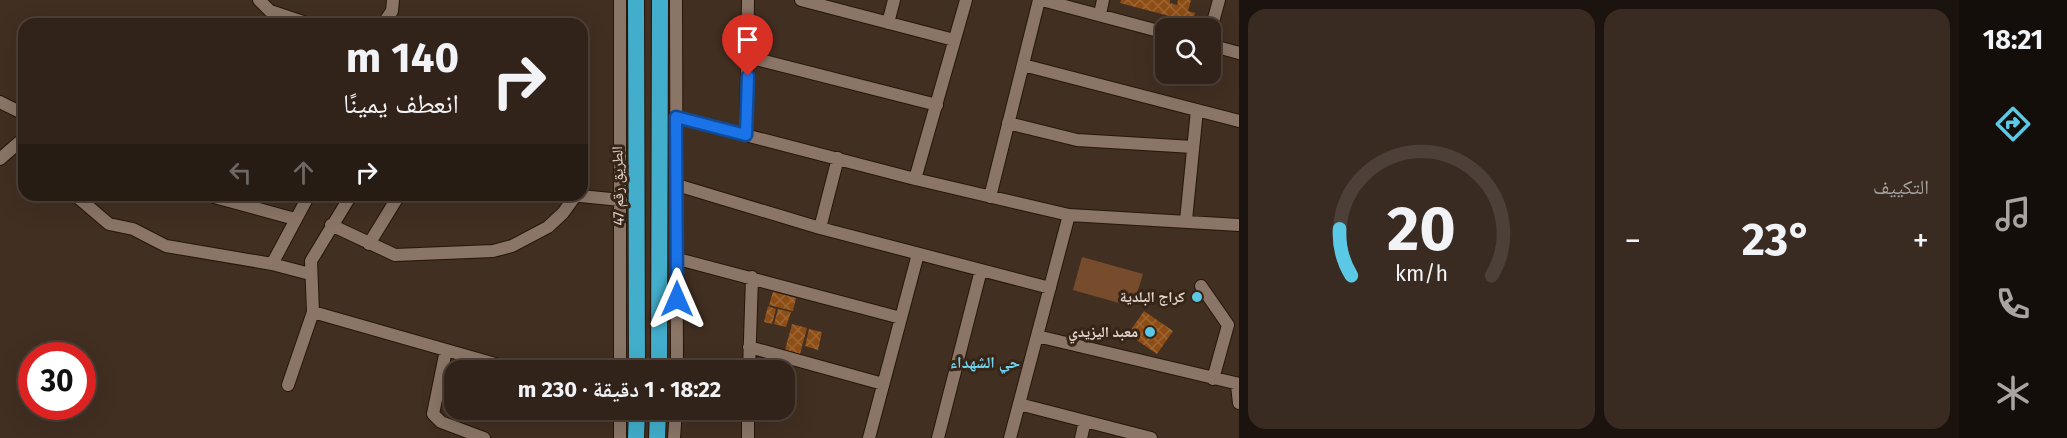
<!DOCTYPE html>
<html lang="ar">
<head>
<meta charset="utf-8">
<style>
	:root { --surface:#312319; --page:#392b22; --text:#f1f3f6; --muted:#a8a4a2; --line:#4c4038; --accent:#5bc8e6 }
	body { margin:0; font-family:"Fira Sans","Noto Naskh Arabic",sans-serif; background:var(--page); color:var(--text); direction:rtl; height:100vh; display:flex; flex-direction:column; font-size:22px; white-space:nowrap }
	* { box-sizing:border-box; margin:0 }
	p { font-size:20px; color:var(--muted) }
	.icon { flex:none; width:33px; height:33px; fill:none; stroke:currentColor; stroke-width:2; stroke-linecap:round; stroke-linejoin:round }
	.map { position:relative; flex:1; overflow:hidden; direction:ltr }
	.drawer { display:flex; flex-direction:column; gap:9px; padding:9px; background:#1b130e; width:720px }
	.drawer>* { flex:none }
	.guide { position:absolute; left:18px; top:18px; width:570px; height:183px; border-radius:18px; box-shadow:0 6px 24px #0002,0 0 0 2px var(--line); direction:rtl; background:#312319; color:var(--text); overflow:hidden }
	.tools { position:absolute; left:1155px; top:18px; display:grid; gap:12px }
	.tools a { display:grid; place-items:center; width:66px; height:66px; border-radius:12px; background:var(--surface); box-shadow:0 6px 24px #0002,0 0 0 2px var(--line); font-size:30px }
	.speed { position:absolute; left:18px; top:342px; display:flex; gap:12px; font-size:30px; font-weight:700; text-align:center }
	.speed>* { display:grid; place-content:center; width:78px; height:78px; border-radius:50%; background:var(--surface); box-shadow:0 6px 24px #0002,0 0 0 2px var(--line); line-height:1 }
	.speed .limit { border:9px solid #d22; background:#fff; color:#111 }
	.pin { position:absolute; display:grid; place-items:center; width:51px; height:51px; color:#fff; margin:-62px -26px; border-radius:50% 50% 50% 0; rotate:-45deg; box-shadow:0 0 6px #0007 }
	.pin .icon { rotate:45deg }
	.me { position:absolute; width:66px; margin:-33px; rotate:0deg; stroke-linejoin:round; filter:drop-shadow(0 0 4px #0008) }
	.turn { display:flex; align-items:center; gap:21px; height:126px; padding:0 30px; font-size:27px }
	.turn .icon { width:78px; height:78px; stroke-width:2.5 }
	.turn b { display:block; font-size:42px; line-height:51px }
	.lanes { display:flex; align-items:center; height:57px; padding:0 30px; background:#0003; justify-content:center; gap:30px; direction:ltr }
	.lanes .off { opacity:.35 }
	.big { font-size:45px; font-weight:700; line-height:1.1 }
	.drawer .card { flex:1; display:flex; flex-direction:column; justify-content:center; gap:9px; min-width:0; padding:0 21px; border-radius:18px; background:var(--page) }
	.drawer .dial { align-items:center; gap:0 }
	.dial svg { height:156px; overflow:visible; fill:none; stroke:var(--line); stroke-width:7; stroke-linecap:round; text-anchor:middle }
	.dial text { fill:var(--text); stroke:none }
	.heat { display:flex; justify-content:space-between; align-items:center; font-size:33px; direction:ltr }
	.drawer .tiles { flex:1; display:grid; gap:9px; grid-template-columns:repeat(2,1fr) }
	.trip { position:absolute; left:444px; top:360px; width:351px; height:60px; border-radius:18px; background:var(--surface); box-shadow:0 6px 24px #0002,0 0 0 2px var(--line); font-weight:700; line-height:60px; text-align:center; direction:rtl }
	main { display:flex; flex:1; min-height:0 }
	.tabs { display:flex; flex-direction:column; width:108px; justify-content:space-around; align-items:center; background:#140e0a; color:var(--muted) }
	.tabs .icon { width:42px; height:42px }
	.tabs .on { color:var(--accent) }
	.tabs b { font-size:27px; color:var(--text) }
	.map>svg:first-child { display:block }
	.pitch { fill:#764c2d }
	.building { fill:url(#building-cross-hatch) }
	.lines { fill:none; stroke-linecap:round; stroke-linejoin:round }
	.minor-casing { stroke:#27160a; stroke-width:14 }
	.highway-casing { stroke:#27160a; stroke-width:18 }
	.minor { stroke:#8a7566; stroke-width:12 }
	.highway { stroke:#42aecb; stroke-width:16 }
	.route-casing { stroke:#114b97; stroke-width:15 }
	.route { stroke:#1a73e8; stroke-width:10 }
	.poi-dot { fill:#5bc8e6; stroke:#372518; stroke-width:2 }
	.labels { text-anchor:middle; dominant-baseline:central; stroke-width:6; stroke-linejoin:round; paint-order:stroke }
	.street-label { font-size:15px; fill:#e3d6ce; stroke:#372518 }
	.poi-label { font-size:15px; font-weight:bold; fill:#e3d6ce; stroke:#372518; text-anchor:end }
	.neighbourhood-label { font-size:16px; font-weight:bold; fill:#71d2ef; stroke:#372518 }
</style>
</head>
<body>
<main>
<nav class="tabs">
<b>18:21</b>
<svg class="icon on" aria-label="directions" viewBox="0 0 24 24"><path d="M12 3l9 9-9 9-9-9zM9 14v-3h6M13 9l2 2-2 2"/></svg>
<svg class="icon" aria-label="music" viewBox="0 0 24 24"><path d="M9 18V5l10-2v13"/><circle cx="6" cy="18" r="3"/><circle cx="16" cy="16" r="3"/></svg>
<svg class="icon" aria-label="phone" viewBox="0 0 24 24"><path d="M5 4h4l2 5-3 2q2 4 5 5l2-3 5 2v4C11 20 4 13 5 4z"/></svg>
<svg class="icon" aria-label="climate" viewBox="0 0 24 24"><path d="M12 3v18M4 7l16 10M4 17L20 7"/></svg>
</nav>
<section class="drawer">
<div class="tiles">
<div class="card"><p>التكييف</p>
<div class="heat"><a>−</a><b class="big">23°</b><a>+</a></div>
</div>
<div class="card dial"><svg viewBox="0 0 100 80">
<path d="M14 69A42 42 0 1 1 86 69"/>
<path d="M14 69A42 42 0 0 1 8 45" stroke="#5bc8e6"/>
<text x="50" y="56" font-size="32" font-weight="700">20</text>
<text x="50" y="72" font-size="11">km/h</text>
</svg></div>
</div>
</section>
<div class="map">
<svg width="1239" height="438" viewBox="0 0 1239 438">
	<defs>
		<pattern id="building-cross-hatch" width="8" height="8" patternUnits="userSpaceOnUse" patternTransform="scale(1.5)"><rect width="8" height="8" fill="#8d4d14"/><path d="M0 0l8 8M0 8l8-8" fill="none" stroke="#9d6635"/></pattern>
	</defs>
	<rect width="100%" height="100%" fill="#412f21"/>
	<path class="pitch" d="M 1082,257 L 1143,274 L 1133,307 L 1073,290 Z"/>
	<path class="building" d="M 1121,0 L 1170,0 L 1170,3 L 1177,5 L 1178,0 L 1191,0 L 1188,11 L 1195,13 L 1192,22 L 1120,3 Z
		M 773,292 L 796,298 L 793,311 L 769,305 Z
		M 768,306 L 776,309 L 772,324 L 764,322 Z
		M 778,309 L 791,312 L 786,327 L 774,324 Z
		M 1144,311 L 1173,331 L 1157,354 L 1128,334 Z
		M 792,324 L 807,328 L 800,354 L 785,350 Z
		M 809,329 L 822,332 L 818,350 L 805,346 Z"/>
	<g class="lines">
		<g class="minor-casing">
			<path id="minor" d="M 259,0 L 270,11 L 309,24
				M 676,0 L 677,370
				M 801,0 L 954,40
				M 1042,0 L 1166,33
				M 1100,14 L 1103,0
				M 888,23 L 894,0
				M 383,24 L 392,11 L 393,0
				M 1210,33 L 1219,0
				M 1210,45 L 1239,53
				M 748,57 L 937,105
				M 1023,65 L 1239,121
				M 0,102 L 24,114
				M 676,117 L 915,179 L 1069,215 L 1239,225
				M 1008,123 L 1077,140 L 1193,147
				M 746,135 L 748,0
				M 0,159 L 24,138
				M 915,179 L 966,0
				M 677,185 L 820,228 L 1050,288
				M 75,195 L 109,224 L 133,229 L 166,246 L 272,264 L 310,274
				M 207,195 L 295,219
				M 570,195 L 621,200
				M 990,197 L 1039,0
				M 1186,220 L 1197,110
				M 331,225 L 395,255 L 493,251 L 512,246 L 548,227 L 563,213 L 576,195
				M 820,228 L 838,158
				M 369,244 L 399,195
				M 678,259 L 901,318
				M 272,264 L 309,195
				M 1201,286 L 1228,325 L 1213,379
				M 313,312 L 516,370
				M 1037,336 L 1239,384
				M 749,347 L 883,384
				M 446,350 L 433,414 L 441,422 L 484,438
				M 620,370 L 620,0
				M 749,370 L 752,277
				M 288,385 L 313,312 L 311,261 L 351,195
				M 1237,385 L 1239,403
				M 1019,404 L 1151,438
				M 620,438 L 620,410
				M 674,438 L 676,410
				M 748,438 L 748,410
				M 869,438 L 918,254
				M 938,438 L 981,270
				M 1010,438 L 1069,215
				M 1081,438 L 1085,421"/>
		</g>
		<g class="highway-casing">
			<path id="highway" d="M 636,0 L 637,370
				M 659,370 L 660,0
				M 636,438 L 637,410
				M 657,438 L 658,410"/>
		</g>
		<use href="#minor" class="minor"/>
		<use href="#highway" class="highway"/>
	</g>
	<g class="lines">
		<g class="route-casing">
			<path id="route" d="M 677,299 L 676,117 L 746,135 L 748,76"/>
		</g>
		<use href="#route" class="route"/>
	</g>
	<g class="poi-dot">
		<circle cx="1197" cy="297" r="6"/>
		<circle cx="1150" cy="332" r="6"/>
	</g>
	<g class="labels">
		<g class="street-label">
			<text transform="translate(618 186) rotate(-91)">الطريق رقم 47</text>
		</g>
		<g class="poi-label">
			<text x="1185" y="297">كراج البلدية</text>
			<text x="1138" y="332">معبد اليزيدي</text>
		</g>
		<g class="neighbourhood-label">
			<text x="985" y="362">حي الشهداء</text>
		</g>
	</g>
</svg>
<div class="tools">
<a><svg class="icon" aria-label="search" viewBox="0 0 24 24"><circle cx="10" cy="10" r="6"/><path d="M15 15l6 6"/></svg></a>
</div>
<div class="speed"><div class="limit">30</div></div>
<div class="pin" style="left:748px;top:76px;background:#d93025"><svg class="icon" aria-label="arrive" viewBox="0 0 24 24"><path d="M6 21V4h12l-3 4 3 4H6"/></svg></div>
<svg class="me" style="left:677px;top:299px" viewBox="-20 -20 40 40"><path d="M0-17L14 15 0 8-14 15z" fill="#1a73e8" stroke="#fff" stroke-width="4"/></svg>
<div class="trip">18:22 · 1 دقيقة · 230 m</div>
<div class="guide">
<div class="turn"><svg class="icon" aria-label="right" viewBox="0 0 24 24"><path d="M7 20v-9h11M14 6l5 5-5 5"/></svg><div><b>140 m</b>انعطف يمينًا</div></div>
<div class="lanes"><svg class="icon off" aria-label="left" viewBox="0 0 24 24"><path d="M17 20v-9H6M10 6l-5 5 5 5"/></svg><svg class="icon off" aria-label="ahead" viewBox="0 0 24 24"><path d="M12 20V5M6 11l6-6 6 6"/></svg><svg class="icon" aria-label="right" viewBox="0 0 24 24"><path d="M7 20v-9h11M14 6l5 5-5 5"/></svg></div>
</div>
</div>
</main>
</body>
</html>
